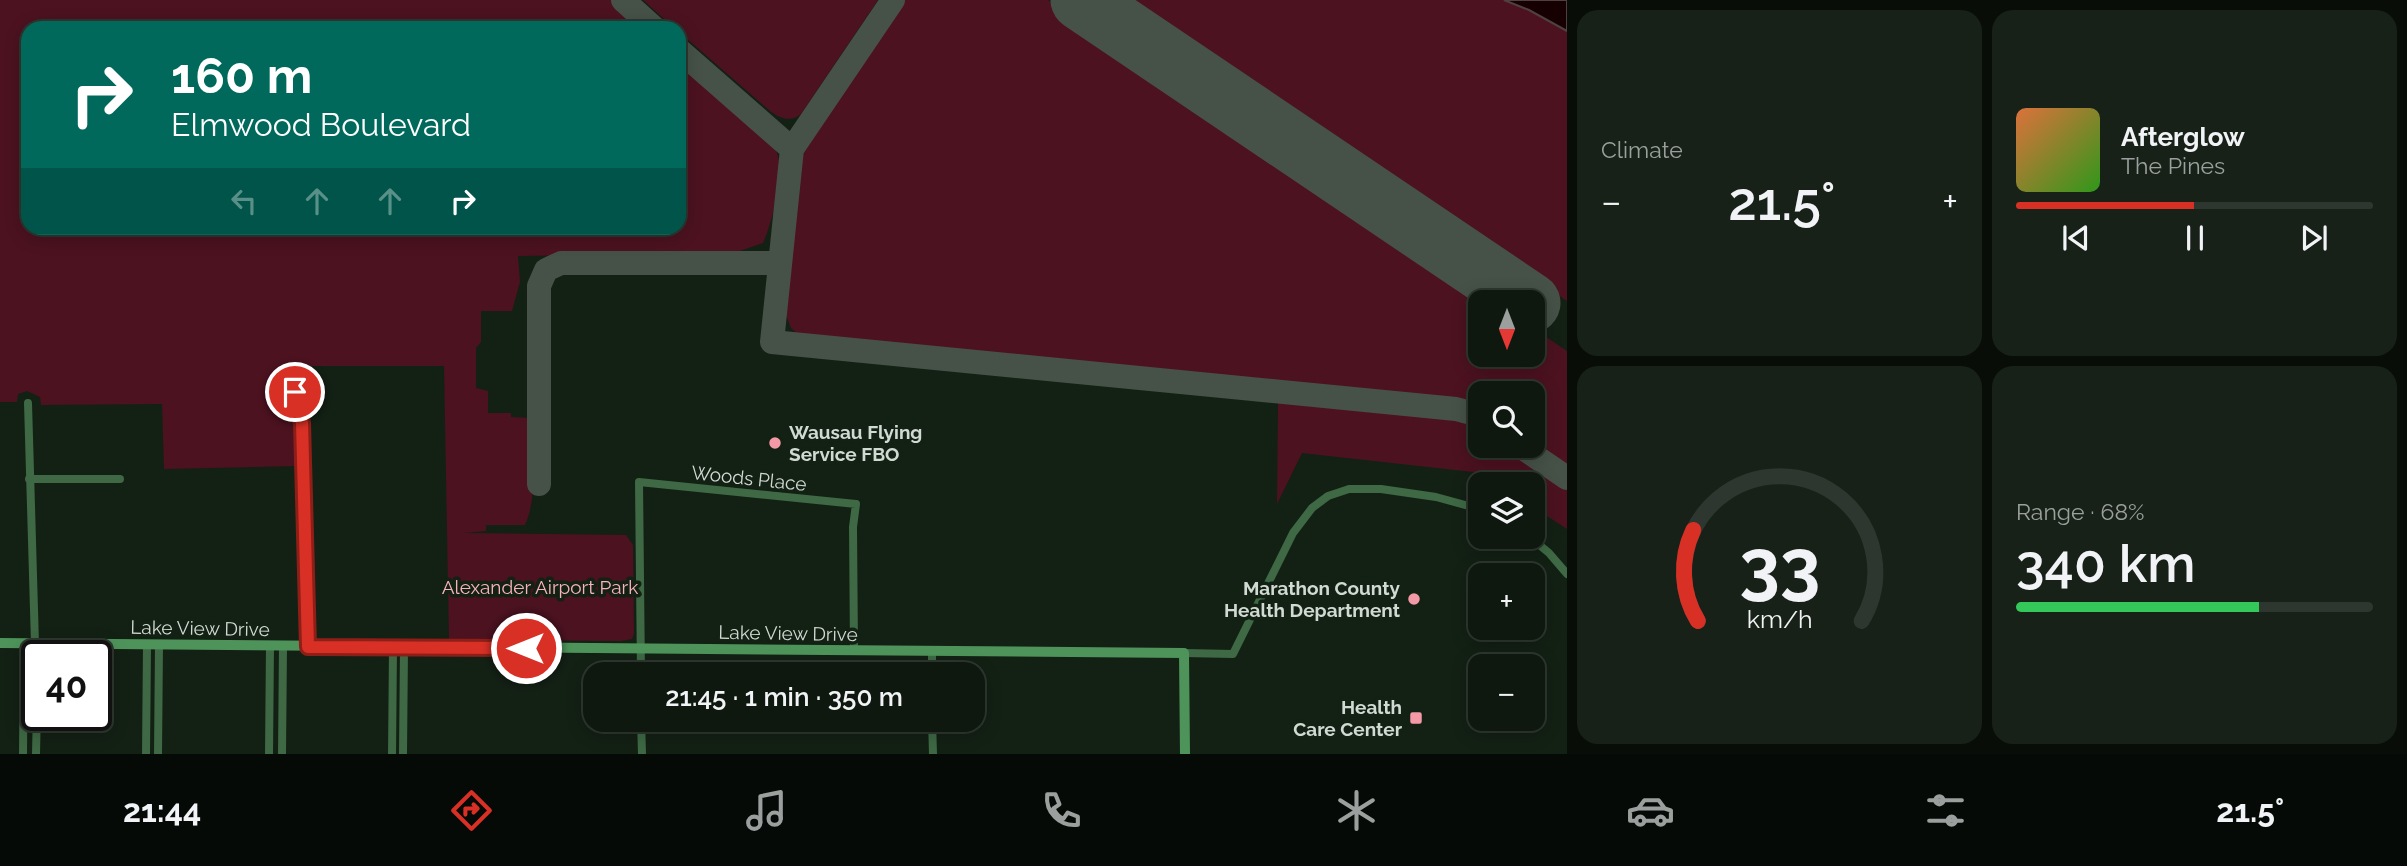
<!DOCTYPE html>
<html lang="en">
<head>
<meta charset="utf-8">
<style>
	:root { --surface:#0e180f; --page:#172118; --text:#f1f3f6; --muted:#9ba09e; --line:#2e372f; --accent:#d93025 }
	body { margin:0; font-family:Raleway,sans-serif; background:var(--page); color:var(--text); height:100vh; display:flex; flex-direction:column; font-size:26px; white-space:nowrap }
	* { box-sizing:border-box; margin:0 }
	p { font-size:23px; color:var(--muted) }
	.icon { flex:none; width:38px; height:38px; fill:none; stroke:currentColor; stroke-width:2; stroke-linecap:round; stroke-linejoin:round }
	.map { position:relative; flex:1; overflow:hidden }
	.sheet { display:flex; flex-direction:column; gap:10px; padding:10px; background:#080d08; width:840px }
	.sheet>* { flex:none }
	.hud { position:absolute; left:21px; top:21px; width:665px; height:214px; border-radius:21px; box-shadow:0 4px 18px #0003,0 0 0 2px var(--line); background:#00695c; color:#fff; overflow:hidden }
	.needle { width:46px; rotate:180deg }
	.controls { position:absolute; left:1468px; top:290px; display:grid; gap:14px }
	.controls a { display:grid; place-items:center; width:77px; height:77px; border-radius:14px; background:var(--surface); box-shadow:0 4px 18px #0003,0 0 0 2px var(--line); font-size:35px }
	.speed { position:absolute; left:21px; top:640px; display:flex; gap:14px; font-size:35px; font-weight:700; text-align:center }
	.speed>* { display:grid; place-content:center; width:91px; height:91px; border-radius:50%; background:var(--surface); box-shadow:0 4px 18px #0003,0 0 0 2px var(--line); line-height:1 }
	.speed .limit { border:4px solid #111; border-radius:10px; background:#fff; color:#111 }
	.pin { position:absolute; display:grid; place-items:center; width:60px; height:60px; color:#fff; margin:-30px; border:4px solid #fff; border-radius:50%; box-shadow:0 2px 7px #0007 }
	.me { position:absolute; width:77px; margin:-38px; rotate:270deg; stroke-linejoin:round; filter:drop-shadow(0 0 5px #0008) }
	.turn { display:flex; align-items:center; gap:24px; height:147px; padding:0 35px; font-size:32px }
	.turn .icon { width:91px; height:91px; stroke-width:2.5 }
	.turn b { display:block; font-size:49px; line-height:60px }
	.lanes { display:flex; align-items:center; height:66px; padding:0 35px; background:#0003; justify-content:center; gap:35px; direction:ltr }
	.lanes .off { opacity:.35 }
	.big { font-size:52px; font-weight:600; line-height:1.1 }
	.sheet .widget { flex:1; display:flex; flex-direction:column; justify-content:center; gap:10px; min-width:0; padding:0 24px; border-radius:21px; background:var(--page) }
	.sheet .dial { align-items:center; gap:0 }
	.dial svg { height:182px; overflow:visible; fill:none; stroke:var(--line); stroke-width:7; stroke-linecap:round; text-anchor:middle }
	.dial text { fill:var(--text); stroke:none }
	.song { display:flex; align-items:center; gap:21px }
	.cover { width:84px; height:84px; border-radius:10px; background:linear-gradient(135deg,hsl(20 70% 55%),hsl(110 70% 35%)) }
	.played { height:7px; border-radius:4px; background:linear-gradient(90deg,var(--accent) 50%,var(--line) 50%) }
	.keys { display:flex; justify-content:space-around; direction:ltr }
	.heat { display:flex; justify-content:space-between; align-items:center; font-size:38px; direction:ltr }
	.charge { height:10px; border-radius:5px; background:linear-gradient(90deg,#34c759 68%,var(--line) 0) }
	.sheet .tiles { flex:1; display:grid; gap:10px; grid-template-columns:repeat(2,1fr) }
	.trip { position:absolute; left:583px; top:662px; width:402px; height:70px; border-radius:21px; background:var(--surface); box-shadow:0 4px 18px #0003,0 0 0 2px var(--line); font-weight:600; line-height:70px; text-align:center }
	.tabs { display:flex; height:112px; justify-content:space-around; align-items:center; background:#060a06; color:var(--muted) }
	.tabs .icon { width:49px; height:49px }
	.tabs .active { color:var(--accent) }
	.tabs b { font-size:32px; color:var(--text) }
	main { display:flex; flex:1; min-height:0 }
	.map>svg:first-child { display:block }
	.green { fill:#4c1220 }
	.water { fill:#170002; stroke:#4f4140; stroke-width:2 }
	.lines { fill:none; stroke-linecap:round; stroke-linejoin:round }
	.taxiway { stroke:#465247; stroke-width:24 }
	.runway { stroke:#465247; stroke-width:61 }
	.street { stroke:#3e6944; stroke-width:8 }
	.secondary { stroke:#4e945a; stroke-width:10 }
	.route-casing { stroke:#8d1f18; stroke-width:18 }
	.route { stroke:#d93025; stroke-width:12 }
	.poi-dot { fill:#f49aa7; stroke:#132014; stroke-width:2.5 }
	.labels { text-anchor:middle; dominant-baseline:central; stroke-width:7; stroke-linejoin:round; paint-order:stroke }
	.poi-label { font-size:19px; font-weight:bold; fill:#d1dad2; stroke:#132014; text-anchor:end }
	.street-label { font-size:19px; fill:#d1dad2; stroke:#132014 }
	.park-label { font-size:19px; fill:#f9b3bc; stroke:#132014 }
</style>
</head>
<body>
<main>
<div class="map">
<svg width="1567" height="754" viewBox="0 0 1567 754">
	<rect width="100%" height="100%" fill="#132014"/>
	<path class="green" d="M 0,0 L 612,0 L 644,28 L 28,28 L 28,228 L 679,228 L 679,59 C 701,78 768,130 777,153 C 785,174 772,223 763,243 L 734,253 L 518,256 L 520,282 L 512,311 L 481,311 L 481,342 L 476,348 L 476,388 L 488,391 L 488,413 L 511,413 L 511,417 L 531,418 C 531,451 539,494 525,525 L 486,525 L 486,531 L 464,533 L 626,535 L 633,545 L 634,634 L 632,639 L 621,641 L 449,640 L 444,366 L 305,366 L 304,379 L 290,377 C 282,383 279,391 282,400 C 302,417 298,441 299,466 L 164,469 L 162,404 L 41,405 L 40,397 L 27,391 L 18,394 L 17,402 L 0,402 Z
		M 643,0 L 878,0 L 801,114 C 791,123 779,118 770,111 L 679,32 L 679,28 L 674,28 Z
		M 903,0 L 1048,0 L 1496,303 L 1480,303 L 1480,355 L 1533,355 L 1533,328 L 1567,351 L 1567,466 L 1533,443 L 1533,394 L 1480,394 L 1480,408 L 1462,401 L 1060,359 L 802,338 L 791,328 L 786,315 L 802,153 L 811,135 Z
		M 1121,0 L 1504,0 L 1529,10 L 1567,31 L 1567,301 Z
		M 1278,402 L 1457,419 L 1480,431 L 1480,446 L 1503,446 L 1567,490 L 1567,529 L 1533,507 L 1533,485 L 1499,485 L 1482,473 L 1302,453 L 1277,504 Z"/>
	<path class="water" d="M 1504,0 L 1567,0 L 1567,31 L 1529,10 Z"/>
	<g class="lines">
		<path class="taxiway" d="M 623,0 L 654,28
			M 893,0 L 792,149 L 772,342 L 1456,409 L 1471,413 L 1480,420
			M 679,50 L 792,149
			M 1520,446 L 1567,478
			M 539,484 L 539,286 L 546,270 L 561,263 L 780,263"/>
		<path class="runway" d="M 1081,0 L 1530,303"/>
		<path class="street" d="M 295,392 L 301,423 L 308,647
			M 28,403 L 35,644
			M 29,479 L 120,479
			M 1530,537 L 1549,553 L 1567,574
			M 932,651 L 932,674
			M 1184,653 L 1233,654 L 1293,533 L 1312,508 L 1328,496 L 1349,489 L 1381,489 L 1436,497 L 1480,509
			M 37,656 L 37,644
			M 641,674 L 639,482 L 856,504 L 853,527 L 854,651
			M 641,719 L 642,754
			M 932,719 L 933,754
			M 23,754 L 24,643
			M 36,754 L 37,708
			M 146,754 L 147,645
			M 158,754 L 159,645
			M 269,754 L 270,646
			M 282,754 L 283,646
			M 392,754 L 393,648
			M 403,754 L 404,648"/>
		<path class="secondary" d="M 0,643 L 1184,653 L 1185,754"/>
	</g>
	<g class="lines">
		<g class="route-casing">
			<path id="route" d="M 295,392 L 302,423 L 308,647 L 526,648"/>
		</g>
		<use href="#route" class="route"/>
	</g>
	<g class="poi-dot">
		<circle cx="775" cy="443" r="7"/>
		<circle cx="1414" cy="599" r="7"/>
		<rect x="1409" y="711" width="14" height="14" rx="3.5"/>
	</g>
	<g class="labels">
		<g class="poi-label">
			<text x="789" y="432" text-anchor="start">Wausau Flying<tspan x="789" dy="22">Service FBO</tspan></text>
			<text x="1400" y="588">Marathon County<tspan x="1400" dy="22">Health Department</tspan></text>
			<text x="1402" y="707">Health<tspan x="1402" dy="22">Care Center</tspan></text>
		</g>
		<g class="street-label">
			<text transform="translate(749 478) rotate(6)">Woods Place</text>
			<text transform="translate(200 628) rotate(1)">Lake View Drive</text>
			<text transform="translate(788 633) rotate(1)">Lake View Drive</text>
		</g>
		<g class="park-label">
			<text x="540" y="587">Alexander Airport Park</text>
		</g>
	</g>
</svg>
<div class="controls">
<a><svg class="needle" viewBox="-14 -14 28 28"><path d="M0-13l5 13h-10z" fill="#e53935"/><path d="M0 13l5-13h-10z" fill="#9ba09e"/></svg></a>
<a><svg class="icon" aria-label="search" viewBox="0 0 24 24"><circle cx="10" cy="10" r="6"/><path d="M15 15l6 6"/></svg></a>
<a><svg class="icon" aria-label="layers" viewBox="0 0 24 24"><path d="M12 4l9 5-9 5-9-5zM3 14l9 5 9-5"/></svg></a>
<a>+</a>
<a>−</a>
</div>
<div class="speed"><div class="limit">40</div></div>
<div class="pin" style="left:295px;top:392px;background:#d93025"><svg class="icon" aria-label="arrive" viewBox="0 0 24 24"><path d="M6 21V4h12l-3 4 3 4H6"/></svg></div>
<svg class="me" style="left:526px;top:648px" viewBox="-20 -20 40 40"><circle r="17" fill="#d93025" stroke="#fff" stroke-width="3"/><path d="M0-11L8 9 0 5-8 9z" fill="#fff"/></svg>
<div class="trip">21:45 · 1 min · 350 m</div>
<div class="hud">
<div class="turn"><svg class="icon" aria-label="right" viewBox="0 0 24 24"><path d="M7 20v-9h11M14 6l5 5-5 5"/></svg><div><b>160 m</b>Elmwood Boulevard</div></div>
<div class="lanes"><svg class="icon off" aria-label="left" viewBox="0 0 24 24"><path d="M17 20v-9H6M10 6l-5 5 5 5"/></svg><svg class="icon off" aria-label="ahead" viewBox="0 0 24 24"><path d="M12 20V5M6 11l6-6 6 6"/></svg><svg class="icon off" aria-label="ahead" viewBox="0 0 24 24"><path d="M12 20V5M6 11l6-6 6 6"/></svg><svg class="icon" aria-label="right" viewBox="0 0 24 24"><path d="M7 20v-9h11M14 6l5 5-5 5"/></svg></div>
</div>
</div>
<section class="sheet">
<div class="tiles">
<div class="widget"><p>Climate</p>
<div class="heat"><a>−</a><b class="big">21.5°</b><a>+</a></div>
</div>
<div class="widget">
<div class="song"><i class="cover"></i><div><b>Afterglow</b><p>The Pines</p></div></div>
<div class="played"></div>
<div class="keys"><svg class="icon" aria-label="previous" viewBox="0 0 24 24"><path d="M18 5L8 12l10 7zM5 5v14"/></svg><svg class="icon" aria-label="pause" viewBox="0 0 24 24"><path d="M8 5v14M16 5v14"/></svg><svg class="icon" aria-label="next" viewBox="0 0 24 24"><path d="M6 5l10 7-10 7zM19 5v14"/></svg></div>
</div>
<div class="widget dial"><svg viewBox="0 0 100 80">
<path d="M14 69A42 42 0 1 1 86 69"/>
<path d="M14 69A42 42 0 0 1 12 29" stroke="#d93025"/>
<text x="50" y="56" font-size="32" font-weight="700">33</text>
<text x="50" y="72" font-size="11">km/h</text>
</svg></div>
<div class="widget"><p>Range · 68%</p><b class="big">340 km</b><div class="charge"></div></div>
</div>
</section>
</main>
<nav class="tabs">
<b>21:44</b>
<svg class="icon active" aria-label="directions" viewBox="0 0 24 24"><path d="M12 3l9 9-9 9-9-9zM9 14v-3h6M13 9l2 2-2 2"/></svg>
<svg class="icon" aria-label="music" viewBox="0 0 24 24"><path d="M9 18V5l10-2v13"/><circle cx="6" cy="18" r="3"/><circle cx="16" cy="16" r="3"/></svg>
<svg class="icon" aria-label="phone" viewBox="0 0 24 24"><path d="M5 4h4l2 5-3 2q2 4 5 5l2-3 5 2v4C11 20 4 13 5 4z"/></svg>
<svg class="icon" aria-label="climate" viewBox="0 0 24 24"><path d="M12 3v18M4 7l16 10M4 17L20 7"/></svg>
<svg class="icon" aria-label="car" viewBox="0 0 24 24"><path d="M5 17H2v-5l4-1 3-4h7l3 4 3 1v5h-3M9 17h6M6 11h13"/><circle cx="7" cy="17" r="2"/><circle cx="17" cy="17" r="2"/></svg>
<svg class="icon" aria-label="filters" viewBox="0 0 24 24"><path d="M4 7h16M4 17h16"/><circle cx="9" cy="7" r="2"/><circle cx="15" cy="17" r="2"/></svg>
<b>21.5°</b>
</nav>
</body>
</html>
